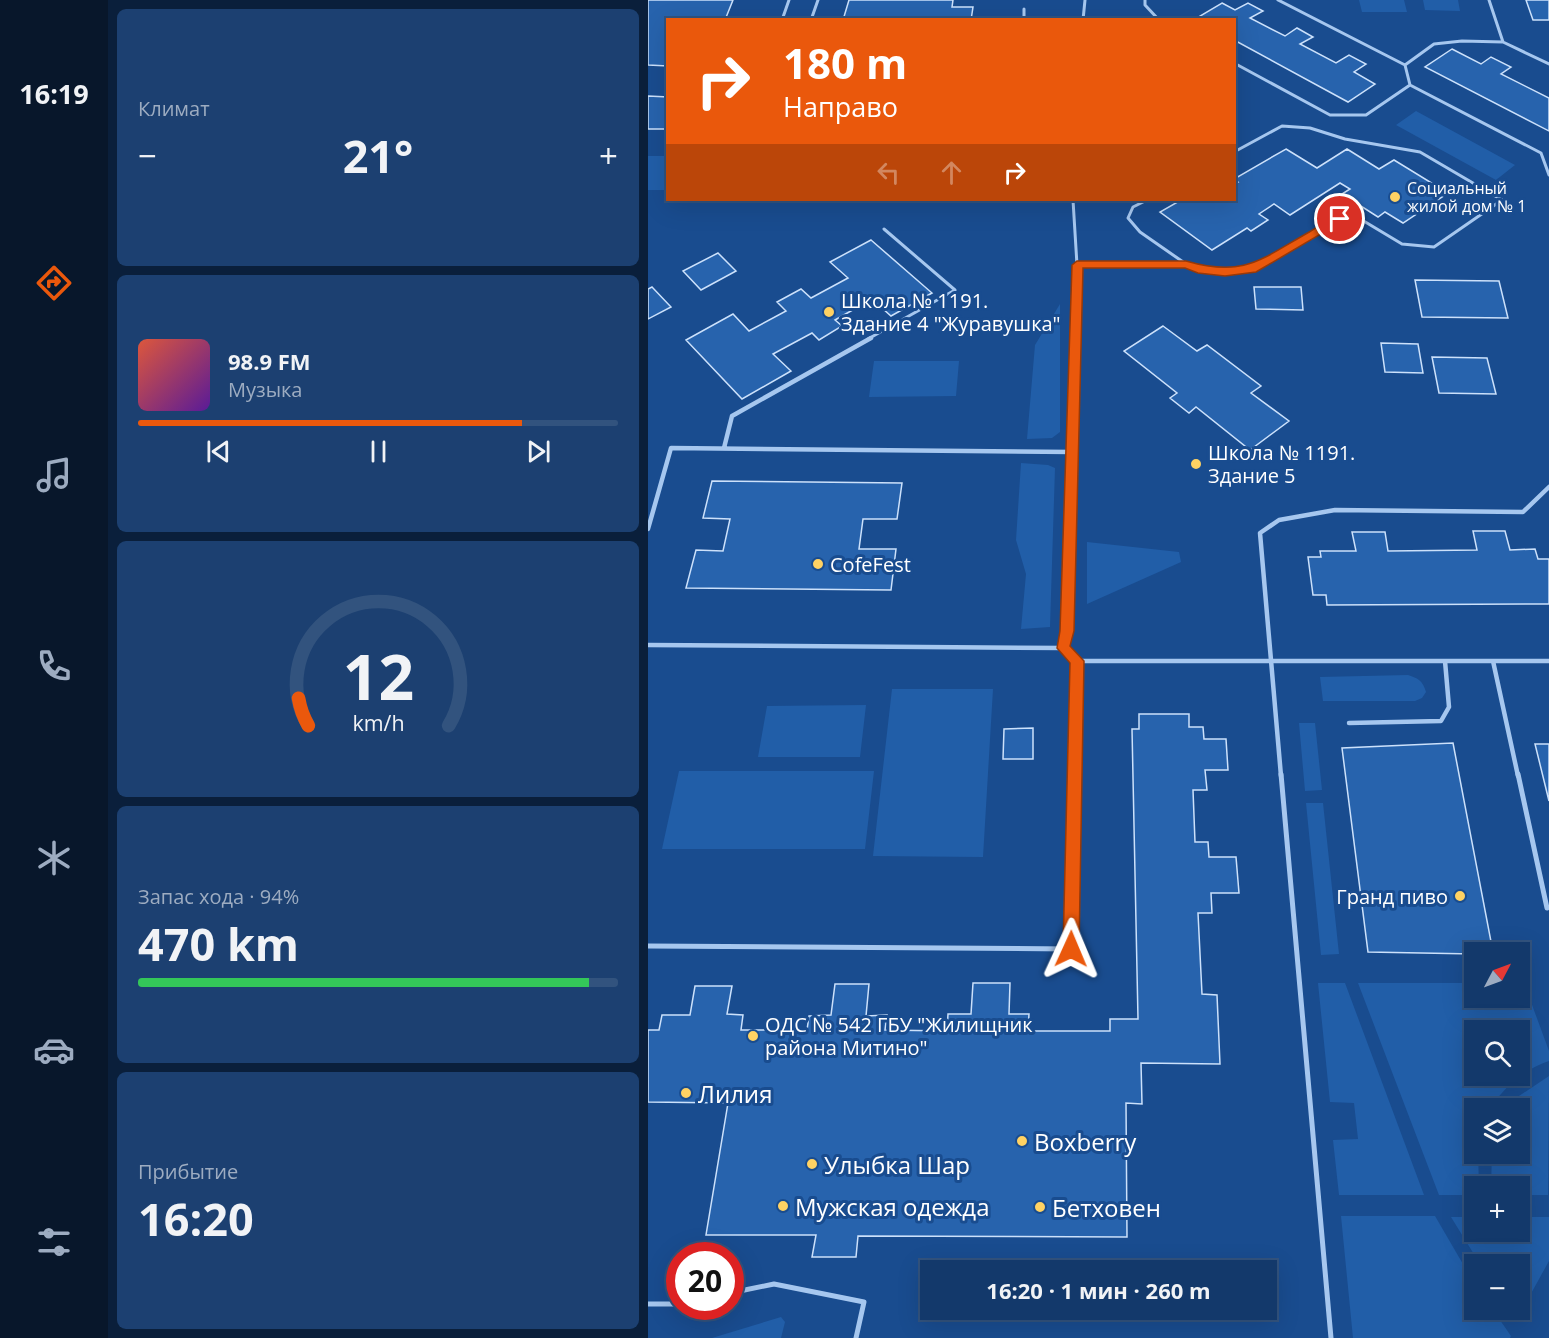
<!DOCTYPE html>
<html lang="ru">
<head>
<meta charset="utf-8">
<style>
	:root { --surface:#13396b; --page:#1c4071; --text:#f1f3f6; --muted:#9dacc1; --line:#32537e; --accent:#ea580c }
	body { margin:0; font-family:"Open Sans",sans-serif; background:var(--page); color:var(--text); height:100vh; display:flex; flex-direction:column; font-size:22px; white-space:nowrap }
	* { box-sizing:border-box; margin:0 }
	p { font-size:20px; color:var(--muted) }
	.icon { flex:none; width:33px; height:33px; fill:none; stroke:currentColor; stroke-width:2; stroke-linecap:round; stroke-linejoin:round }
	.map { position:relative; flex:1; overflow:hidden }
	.side { display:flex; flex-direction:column; gap:9px; padding:9px; background:#0a1f3b; width:540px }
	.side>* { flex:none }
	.hud { position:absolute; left:18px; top:18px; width:570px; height:183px; border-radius:0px; box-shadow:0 6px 24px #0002,0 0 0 2px var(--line); background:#ea580c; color:#fff; overflow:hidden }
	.needle { width:39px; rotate:49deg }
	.buttons { position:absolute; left:816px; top:942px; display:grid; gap:12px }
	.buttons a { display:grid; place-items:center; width:66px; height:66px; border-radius:0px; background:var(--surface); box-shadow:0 6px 24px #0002,0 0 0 2px var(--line); font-size:30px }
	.speed { position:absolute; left:18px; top:1242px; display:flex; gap:12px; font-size:30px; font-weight:700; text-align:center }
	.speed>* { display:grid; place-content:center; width:78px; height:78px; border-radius:50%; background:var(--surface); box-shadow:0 6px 24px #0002,0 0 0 2px var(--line); line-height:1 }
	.speed .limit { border:9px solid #d22; background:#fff; color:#111 }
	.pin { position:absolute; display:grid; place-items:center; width:51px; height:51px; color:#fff; margin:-26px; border:3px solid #fff; border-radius:50%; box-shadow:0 2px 6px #0007 }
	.me { position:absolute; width:66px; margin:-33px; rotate:1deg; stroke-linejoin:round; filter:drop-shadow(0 0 4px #0008) }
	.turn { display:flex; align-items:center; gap:21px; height:126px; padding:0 18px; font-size:27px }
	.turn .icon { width:78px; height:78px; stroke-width:2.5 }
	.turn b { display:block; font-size:42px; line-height:51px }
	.lanes { display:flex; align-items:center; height:57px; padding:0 18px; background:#0003; justify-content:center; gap:30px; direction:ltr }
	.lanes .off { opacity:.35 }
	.big { font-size:45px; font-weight:700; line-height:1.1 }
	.side .card { flex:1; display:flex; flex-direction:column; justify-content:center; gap:9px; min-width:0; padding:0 21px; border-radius:9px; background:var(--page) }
	.side .dial { align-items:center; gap:0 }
	.dial svg { height:156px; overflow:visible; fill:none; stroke:var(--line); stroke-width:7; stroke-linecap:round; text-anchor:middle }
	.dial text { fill:var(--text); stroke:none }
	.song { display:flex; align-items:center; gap:18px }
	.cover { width:72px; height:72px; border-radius:9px; background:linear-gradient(135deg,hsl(10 70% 55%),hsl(270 70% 35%)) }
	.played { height:6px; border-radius:3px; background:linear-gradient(90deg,var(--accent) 80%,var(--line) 80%) }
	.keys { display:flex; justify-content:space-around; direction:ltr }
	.heat { display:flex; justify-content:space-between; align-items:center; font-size:33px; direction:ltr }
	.charge { height:9px; border-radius:4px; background:linear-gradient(90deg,#34c759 94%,var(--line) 0) }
	.trip { position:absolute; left:272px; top:1260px; width:357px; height:60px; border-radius:0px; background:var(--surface); box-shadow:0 6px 24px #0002,0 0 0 2px var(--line); font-weight:700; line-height:60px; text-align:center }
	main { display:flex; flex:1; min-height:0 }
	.tabs { display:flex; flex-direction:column; width:108px; justify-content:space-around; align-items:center; background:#08172b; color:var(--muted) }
	.tabs .icon { width:42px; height:42px }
	.tabs .on { color:var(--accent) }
	.tabs b { font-size:27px; color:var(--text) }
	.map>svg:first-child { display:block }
	.green { fill:#215ea8; fill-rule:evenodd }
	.building { fill:#2763ad; stroke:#cce1fb; stroke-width:1.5 }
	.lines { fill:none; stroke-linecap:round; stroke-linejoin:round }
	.service-far2 { stroke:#a6c7ef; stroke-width:3 }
	.service-far1 { stroke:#a6c7ef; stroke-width:4.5 }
	.service { stroke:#a6c7ef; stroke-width:5 }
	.route { fill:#ea580c; stroke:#983908; stroke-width:1.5 }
	.poi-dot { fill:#ffd263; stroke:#194c8f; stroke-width:2 }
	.labels { text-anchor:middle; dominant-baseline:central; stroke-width:6; stroke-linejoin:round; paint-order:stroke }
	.far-poi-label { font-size:16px; fill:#fff; stroke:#194c8f; text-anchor:start }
	.poi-label { font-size:20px; fill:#fff; stroke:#194c8f; text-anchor:start }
	.near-poi-label { font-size:24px; fill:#fff; stroke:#194c8f; text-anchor:start }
</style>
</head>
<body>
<main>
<nav class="tabs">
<b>16:19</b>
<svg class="icon on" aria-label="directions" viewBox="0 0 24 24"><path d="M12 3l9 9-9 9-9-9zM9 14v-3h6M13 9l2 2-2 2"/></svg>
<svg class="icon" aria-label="music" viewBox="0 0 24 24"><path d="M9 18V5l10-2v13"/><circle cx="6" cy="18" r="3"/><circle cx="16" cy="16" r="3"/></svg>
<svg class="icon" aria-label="phone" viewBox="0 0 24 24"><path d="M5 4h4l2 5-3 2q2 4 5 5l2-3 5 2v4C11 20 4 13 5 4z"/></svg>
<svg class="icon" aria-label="climate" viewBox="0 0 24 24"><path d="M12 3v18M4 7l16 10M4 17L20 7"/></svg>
<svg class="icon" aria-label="car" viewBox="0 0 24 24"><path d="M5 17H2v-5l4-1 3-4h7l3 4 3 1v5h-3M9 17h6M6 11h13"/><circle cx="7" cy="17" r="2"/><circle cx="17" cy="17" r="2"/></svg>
<svg class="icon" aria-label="filters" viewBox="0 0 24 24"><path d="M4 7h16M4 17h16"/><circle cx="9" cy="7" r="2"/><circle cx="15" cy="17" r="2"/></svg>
</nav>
<section class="side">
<div class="card"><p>Климат</p>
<div class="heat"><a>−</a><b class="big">21°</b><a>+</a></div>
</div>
<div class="card">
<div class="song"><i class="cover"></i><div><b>98.9 FM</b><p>Музыка</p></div></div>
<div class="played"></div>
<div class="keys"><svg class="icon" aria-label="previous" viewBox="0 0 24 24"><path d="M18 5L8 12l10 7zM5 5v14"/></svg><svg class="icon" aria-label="pause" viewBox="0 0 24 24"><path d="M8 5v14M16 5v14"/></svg><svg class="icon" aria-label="next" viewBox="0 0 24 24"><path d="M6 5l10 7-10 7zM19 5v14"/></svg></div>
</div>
<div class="card dial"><svg viewBox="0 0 100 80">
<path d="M14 69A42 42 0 1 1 86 69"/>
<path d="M14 69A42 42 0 0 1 9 55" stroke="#ea580c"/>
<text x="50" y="56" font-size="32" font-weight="700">12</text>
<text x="50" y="72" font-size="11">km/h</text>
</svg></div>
<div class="card"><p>Запас хода · 94%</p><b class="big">470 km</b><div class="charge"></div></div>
<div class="card"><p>Прибытие</p><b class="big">16:20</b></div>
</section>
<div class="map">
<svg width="901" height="1338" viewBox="0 0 901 1338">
	<rect width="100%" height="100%" fill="#194c8f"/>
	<path class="green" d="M 711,0 L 756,0 L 759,12 L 714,12 Z
		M 775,0 L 810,0 L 812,11 L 777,10 Z
		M 768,111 L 867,165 L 848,180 L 748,125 Z
		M 0,156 L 19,156 L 19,190 L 0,190 Z
		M 412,304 L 412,432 L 404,438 L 379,439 L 387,345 Z
		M 226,361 L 311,361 L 308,396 L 221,397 Z
		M 373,463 L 400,465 L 407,468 L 402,627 L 373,629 L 378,574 L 368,540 Z
		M 439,542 L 531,552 L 533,562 L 439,604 Z
		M 760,675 C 770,678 775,681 778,692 L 774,698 L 767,701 L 675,701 L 672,677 Z
		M 244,689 L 345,689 L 335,857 L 225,856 Z
		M 218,705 L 212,757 L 110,757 L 119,706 Z
		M 651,723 L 667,723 L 674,790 L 657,791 Z
		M 31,771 L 226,771 L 217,849 L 14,849 Z
		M 658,803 L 675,803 L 691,954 L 673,955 Z
		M 670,983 L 697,983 L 776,1195 L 691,1195 L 685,1140 L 710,1139 L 706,1103 L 682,1102 Z
		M 710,983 L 826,983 L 826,998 L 872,998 L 872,983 L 876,983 L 901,1051 L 901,1061 C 875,1070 858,1086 842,1108 L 826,1108 L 826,1154 L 830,1154 L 831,1186 L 826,1186 L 826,1195 L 791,1195 ZM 826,1030 L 872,1030 L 872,1076 L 826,1076 Z
		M 901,1076 L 900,1195 L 872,1195 L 872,1186 L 843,1186 L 844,1154 L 872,1154 L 872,1108 L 861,1108 L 868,1098 Z
		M 693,1216 L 787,1216 L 826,1283 L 826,1310 L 845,1310 L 863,1336 L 862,1338 L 705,1338 Z
		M 803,1217 L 826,1217 L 826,1232 L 872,1232 L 872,1217 L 901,1217 L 901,1261 L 870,1317 L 864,1310 L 872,1310 L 872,1264 L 832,1264 Z
		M 133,1317 L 137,1322 L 133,1338 L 64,1338 Z"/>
	<path class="building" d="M 0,0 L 85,0 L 77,20 L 20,20 L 20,66 L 0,65 Z
		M 201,0 L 305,0 L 304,7 L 325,7 L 323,20 L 195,20 Z
		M 878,0 L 901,0 L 901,20 L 885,20 Z
		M 574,3 L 587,10 L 600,3 L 615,11 L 602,18 L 637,36 L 649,28 L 665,37 L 652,44 L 688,63 L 701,55 L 718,64 L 706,72 L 727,84 L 700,102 L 586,40 L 586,20 L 547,19 Z
		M 804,49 L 833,64 L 843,57 L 863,67 L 853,74 L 901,98 L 901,131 L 777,67 Z
		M 0,96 L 20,97 L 20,129 L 0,129 Z
		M 638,149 L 669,168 L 699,149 L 731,169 L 746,160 L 800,193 L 755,223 L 737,212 L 730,217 L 694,194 L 702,189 L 692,183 L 642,215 L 626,204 L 611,214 L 620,220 L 603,231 L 599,228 L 564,250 L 512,212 L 533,200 L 586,200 L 586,184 L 590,182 L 586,179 Z
		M 223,240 L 284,293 L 243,316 L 224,299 L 187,320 L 194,326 L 171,340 L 164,333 L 125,354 L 143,371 L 94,399 L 38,340 L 85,314 L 101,331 L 138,311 L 129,302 L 153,289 L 163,298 L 200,278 L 182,262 Z
		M 70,253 L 88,271 L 53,290 L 35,271 Z
		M 767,280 L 851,281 L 860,318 L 774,317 Z
		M 4,287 L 23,307 L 0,319 L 0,289 Z
		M 606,287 L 653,287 L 655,310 L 608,309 Z
		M 515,326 L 549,351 L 559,345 L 613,386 L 603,393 L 641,421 L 602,450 L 548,407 L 541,413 L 522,398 L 529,393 L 476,351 Z
		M 733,343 L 770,344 L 775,373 L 737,372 Z
		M 784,357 L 839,358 L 848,394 L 791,393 Z
		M 64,481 L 254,483 L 249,519 L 215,519 L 211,549 L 248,549 L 243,590 L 38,588 L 48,550 L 75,551 L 82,519 L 55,518 Z
		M 825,531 L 857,531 L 862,550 L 887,549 L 890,559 L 901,559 L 901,604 L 679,605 L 678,595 L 665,595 L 660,557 L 673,557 L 672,551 L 708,551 L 704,532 L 737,532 L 740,551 L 829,550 Z
		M 491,714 L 541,714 L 541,727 L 555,727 L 556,739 L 578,739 L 580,770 L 557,770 L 559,790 L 545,790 L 547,842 L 560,842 L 561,857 L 588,857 L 591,893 L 563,893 L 564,913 L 550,913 L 554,994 L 569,995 L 572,1064 L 493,1063 L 494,1104 L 478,1103 L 479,1237 L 210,1236 L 208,1257 L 164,1257 L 168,1235 L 58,1235 L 80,1103 L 0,1102 L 0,1030 L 11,1030 L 14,1015 L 42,1015 L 47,986 L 84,986 L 79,1014 L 95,1015 L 93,1030 L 159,1030 L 161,1016 L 183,1015 L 187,984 L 221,984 L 218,1016 L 239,1015 L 237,1030 L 299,1031 L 300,1014 L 323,1014 L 325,983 L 362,983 L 361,1014 L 381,1014 L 380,1031 L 462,1031 L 462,1019 L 490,1019 L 484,729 L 491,729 Z
		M 385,728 L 385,759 L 355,759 L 356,729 Z
		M 805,743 L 845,952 L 826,952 L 826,954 L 720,952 L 694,748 Z
		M 887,744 L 901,744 L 901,801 Z"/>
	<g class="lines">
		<path class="service-far2" d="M 497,0 L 497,5 L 511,20
			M 841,0 L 855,42
			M 376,9 L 376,20
			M 134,20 L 141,0
			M 163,20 L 170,0
			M 435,20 L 437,0
			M 586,63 L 682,115 L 718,115 L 762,85 L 757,65 L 630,0
			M 757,65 L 786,44 L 814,41 L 855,42 L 901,64
			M 762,85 L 893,153 L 901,175
			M 67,200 L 72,200
			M 425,200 L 429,265 L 427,339
			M 499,200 L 485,207 L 480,218 L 492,232 L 538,264
			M 429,265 L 538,264 L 551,270 L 577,272 L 604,269 L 692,219 L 714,220 L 754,244 L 786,247 L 854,200 L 772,152 L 697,139 L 662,128 L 634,126 L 586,152
			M 220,339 L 307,290 L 236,229"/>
		<path class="service-far1" d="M 76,448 L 84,416 L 223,338
			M 0,529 L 23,448 L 424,452
			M 0,645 L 415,648 L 429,661 L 901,661
			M 415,648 L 419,631 L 427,338
			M 845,661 L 870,776
			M 701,723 L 793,721 L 801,707 L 797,661
			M 427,776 L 429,661
			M 633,776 L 612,533 L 631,520 L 687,510 L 875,512 L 901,487"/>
		<path class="service" d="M 633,774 L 683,1338
			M 870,774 L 899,908
			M 0,946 L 423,949 L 427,774
			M 82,1293 L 126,1284 L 216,1302 L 208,1338
			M 0,1304 L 32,1304"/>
	</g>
	<path class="route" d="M 692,215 L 697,219 L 695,221 L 608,272 L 577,276 L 550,273 L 537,268 L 435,268 L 426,631 L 422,646 L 436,661 L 431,949 L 429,955 L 423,957 L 418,955 L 415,949 L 422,663 L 409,648 L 412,631 L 424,265 L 429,261 L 538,261 C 597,278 613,259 663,231 C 672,225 682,218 692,215 Z"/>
	<g class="poi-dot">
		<circle cx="747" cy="197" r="6"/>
		<circle cx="181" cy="312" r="6"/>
		<circle cx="548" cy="464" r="6"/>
		<circle cx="170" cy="564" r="6"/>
		<circle cx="812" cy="896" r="6"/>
		<circle cx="105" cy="1036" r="6"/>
		<circle cx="38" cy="1093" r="6"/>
		<circle cx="374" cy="1141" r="6"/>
		<circle cx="164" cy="1164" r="6"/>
		<circle cx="135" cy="1206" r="6"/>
		<circle cx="392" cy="1207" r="6"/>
	</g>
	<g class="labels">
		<g class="far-poi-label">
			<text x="759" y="188">Социальный<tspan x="759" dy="18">жилой дом № 1</tspan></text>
		</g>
		<g class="poi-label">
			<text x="193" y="300">Школа № 1191.<tspan x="193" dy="23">Здание 4 "Журавушка"</tspan></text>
			<text x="560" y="452">Школа № 1191.<tspan x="560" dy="23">Здание 5</tspan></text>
			<text x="182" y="564">CofeFest</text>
			<text x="800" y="896" text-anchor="end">Гранд пиво</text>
			<text x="117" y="1024">ОДС № 542 ГБУ "Жилищник<tspan x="117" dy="23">района Митино"</tspan></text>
		</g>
		<g class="near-poi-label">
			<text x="50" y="1093">Лилия</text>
			<text x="386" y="1141">Boxberry</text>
			<text x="176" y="1164">Улыбка Шар</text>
			<text x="147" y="1206">Мужская одежда</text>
			<text x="404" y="1207">Бетховен</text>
		</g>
	</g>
</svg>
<div class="buttons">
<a><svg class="needle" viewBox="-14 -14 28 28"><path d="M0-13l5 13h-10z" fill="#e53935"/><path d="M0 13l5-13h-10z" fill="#9dacc1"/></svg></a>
<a><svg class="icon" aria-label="search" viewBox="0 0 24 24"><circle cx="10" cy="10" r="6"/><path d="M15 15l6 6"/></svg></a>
<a><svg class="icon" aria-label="layers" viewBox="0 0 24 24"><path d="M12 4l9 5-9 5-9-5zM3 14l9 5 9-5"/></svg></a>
<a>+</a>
<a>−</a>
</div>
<div class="speed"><div class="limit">20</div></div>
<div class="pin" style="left:692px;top:219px;background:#d93025"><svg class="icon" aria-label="arrive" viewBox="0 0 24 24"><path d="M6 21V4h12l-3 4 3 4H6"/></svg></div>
<svg class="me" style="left:423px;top:949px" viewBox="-20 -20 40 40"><path d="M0-17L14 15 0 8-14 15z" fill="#ea580c" stroke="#fff" stroke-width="4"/></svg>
<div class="trip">16:20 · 1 мин · 260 m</div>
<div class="hud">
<div class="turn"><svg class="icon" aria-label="right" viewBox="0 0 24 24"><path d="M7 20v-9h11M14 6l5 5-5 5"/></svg><div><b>180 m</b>Направо</div></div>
<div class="lanes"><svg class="icon off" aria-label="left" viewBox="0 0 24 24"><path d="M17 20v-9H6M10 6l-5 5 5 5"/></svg><svg class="icon off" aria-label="ahead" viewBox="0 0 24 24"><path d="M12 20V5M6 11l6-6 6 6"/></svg><svg class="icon" aria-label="right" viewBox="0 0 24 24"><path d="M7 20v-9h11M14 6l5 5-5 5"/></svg></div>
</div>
</div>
</main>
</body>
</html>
